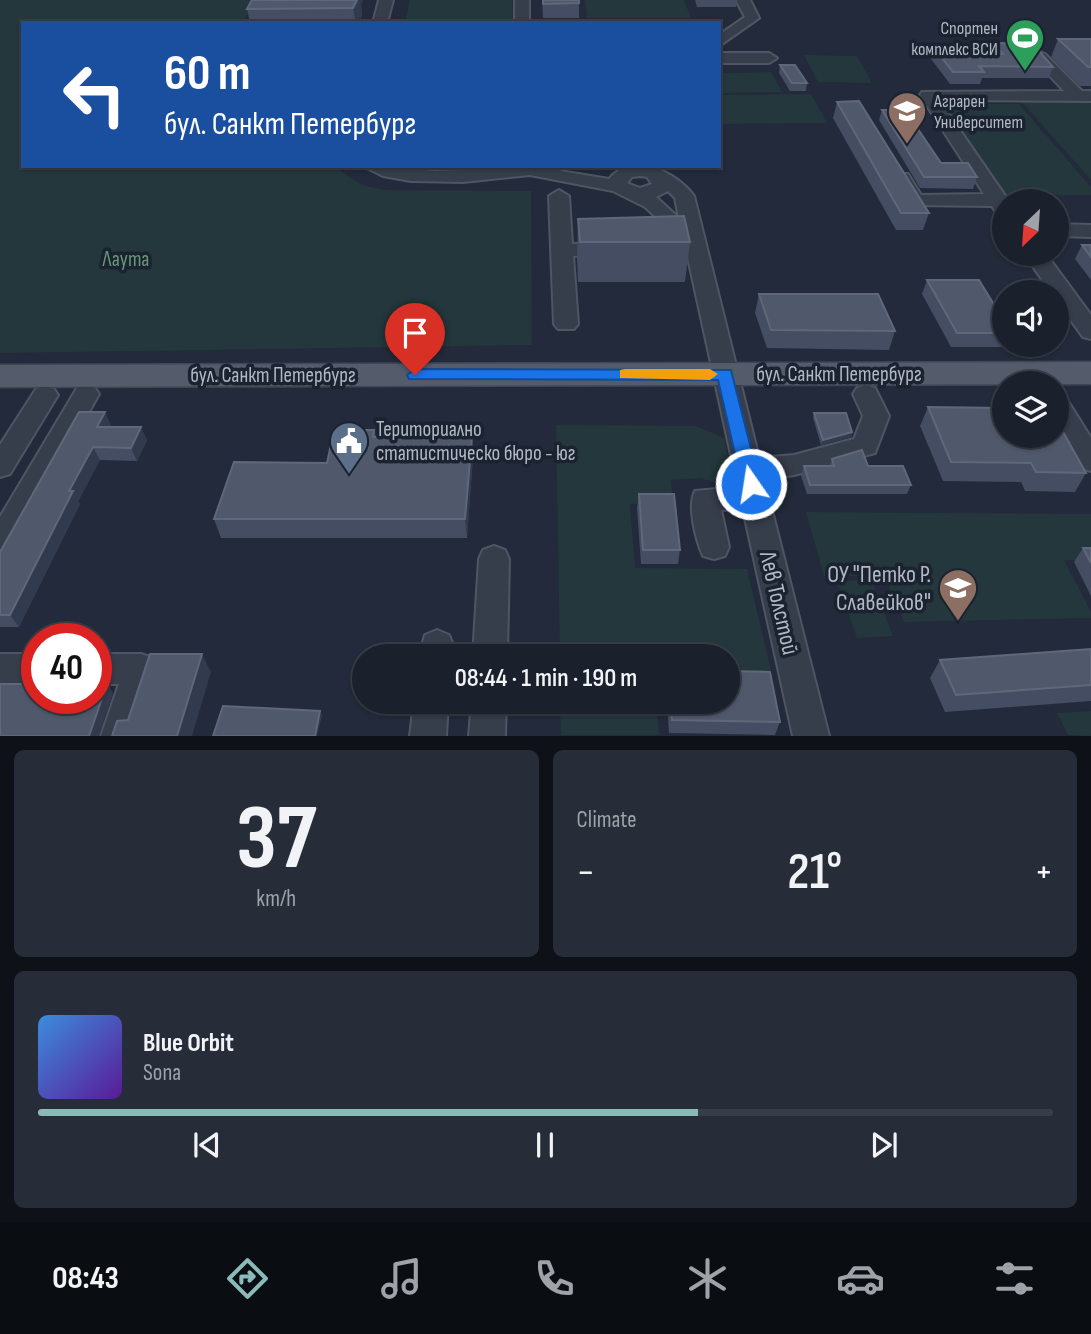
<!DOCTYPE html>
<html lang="en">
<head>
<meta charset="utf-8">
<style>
	:root { --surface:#1a202c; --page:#272d38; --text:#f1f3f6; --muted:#9fa3a9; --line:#383e48; --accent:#8bbbb9 }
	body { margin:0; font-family:"Sofia Sans Condensed",sans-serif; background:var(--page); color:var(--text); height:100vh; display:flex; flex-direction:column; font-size:26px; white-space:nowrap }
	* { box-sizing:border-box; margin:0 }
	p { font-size:23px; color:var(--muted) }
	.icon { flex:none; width:38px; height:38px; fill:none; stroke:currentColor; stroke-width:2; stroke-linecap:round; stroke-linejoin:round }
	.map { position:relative; height:736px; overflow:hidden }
	.sheet { display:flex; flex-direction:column; gap:14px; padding:14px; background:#0e1218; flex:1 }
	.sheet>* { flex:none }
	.top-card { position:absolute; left:21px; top:21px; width:700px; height:147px; border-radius:0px; box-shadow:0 2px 5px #0004,0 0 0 2px var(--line); background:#1a4fa0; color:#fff; overflow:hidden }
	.needle { width:46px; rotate:205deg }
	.tools { position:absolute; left:992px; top:189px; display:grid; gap:14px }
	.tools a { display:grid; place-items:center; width:77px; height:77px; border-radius:50%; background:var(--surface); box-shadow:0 2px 5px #0004,0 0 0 2px var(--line); font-size:35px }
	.speed { position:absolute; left:21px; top:623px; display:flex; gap:14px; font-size:35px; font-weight:700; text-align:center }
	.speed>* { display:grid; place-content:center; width:91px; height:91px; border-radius:50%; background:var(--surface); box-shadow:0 2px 5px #0004,0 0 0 2px var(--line); line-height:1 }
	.speed .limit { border:10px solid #d22; background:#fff; color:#111 }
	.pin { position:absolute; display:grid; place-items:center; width:60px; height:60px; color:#fff; margin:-72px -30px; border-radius:50% 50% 50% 0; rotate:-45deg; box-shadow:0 0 7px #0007 }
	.pin .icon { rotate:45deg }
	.me { position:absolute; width:77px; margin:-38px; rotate:347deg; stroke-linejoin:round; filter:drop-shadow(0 0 5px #0008) }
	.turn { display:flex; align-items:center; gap:24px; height:147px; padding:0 28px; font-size:32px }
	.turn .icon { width:91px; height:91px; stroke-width:2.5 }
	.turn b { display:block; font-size:49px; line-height:60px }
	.big { font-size:52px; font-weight:600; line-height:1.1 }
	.sheet .card { flex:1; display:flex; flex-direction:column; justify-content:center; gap:10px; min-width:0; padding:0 24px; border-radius:10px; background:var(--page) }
	.sheet .dial { align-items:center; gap:0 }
	.dial b { font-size:91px; line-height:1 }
	.song { display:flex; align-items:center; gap:21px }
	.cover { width:84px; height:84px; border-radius:10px; background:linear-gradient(135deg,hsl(210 70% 55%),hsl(270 70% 35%)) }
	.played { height:7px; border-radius:4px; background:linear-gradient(90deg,var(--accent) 65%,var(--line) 65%) }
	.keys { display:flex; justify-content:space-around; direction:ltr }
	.heat { display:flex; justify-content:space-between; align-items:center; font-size:38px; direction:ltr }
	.sheet .tiles { flex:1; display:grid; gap:14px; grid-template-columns:1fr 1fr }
	.card:last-child { grid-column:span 2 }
	.trip { position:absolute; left:352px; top:644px; width:388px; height:70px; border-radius:35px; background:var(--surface); box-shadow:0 2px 5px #0004,0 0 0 2px var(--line); font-weight:600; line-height:70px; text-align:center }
	.tabs { display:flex; height:112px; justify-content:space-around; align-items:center; background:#0a0d12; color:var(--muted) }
	.tabs .icon { width:49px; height:49px }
	.tabs .selected { color:var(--accent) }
	.tabs b { font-size:32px; color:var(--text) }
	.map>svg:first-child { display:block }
	.green { fill:#24373c }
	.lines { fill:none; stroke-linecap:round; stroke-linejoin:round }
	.minor-casing { stroke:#4e5563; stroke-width:4 }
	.major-casing { stroke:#3f4654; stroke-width:3 }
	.minor { fill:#363d4b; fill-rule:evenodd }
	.major { fill:#545c6c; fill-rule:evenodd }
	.wall { fill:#444d61 }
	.shaded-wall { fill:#323a4d }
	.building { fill:#50596c; stroke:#5f687a; stroke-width:2 }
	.route { fill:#1a73e8; stroke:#114b97; stroke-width:2 }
	.slow { fill:#f59e0b }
	.labels { text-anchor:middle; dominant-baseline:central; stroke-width:7; stroke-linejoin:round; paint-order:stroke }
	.far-poi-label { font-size:18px; fill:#b1b8c7; stroke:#1b2230; text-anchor:end }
	.park-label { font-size:21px; fill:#689878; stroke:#1b2230 }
	.street-label { font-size:21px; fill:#b1b8c7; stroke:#1b2230 }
	.poi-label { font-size:21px; fill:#b1b8c7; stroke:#1b2230; text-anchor:start }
	.near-poi-label { font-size:24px; fill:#b1b8c7; stroke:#1b2230; text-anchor:end }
	.near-street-label { font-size:24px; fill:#b1b8c7; stroke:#1b2230 }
</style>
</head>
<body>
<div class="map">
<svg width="1091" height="736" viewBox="0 0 1091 736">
	<rect width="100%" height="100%" fill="#222a3b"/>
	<path class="green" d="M 0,0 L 255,0 L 243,23 L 23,23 L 23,166 L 333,166 L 362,185 L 383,190 L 531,191 L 532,345 L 0,353 Z
		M 410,0 L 512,0 L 513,23 L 405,23 Z
		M 585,0 L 684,0 L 691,18 L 587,18 Z
		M 804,55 L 857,56 L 872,83 L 818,82 Z
		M 771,72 L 782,92 L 719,93 L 719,73 Z
		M 811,94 L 827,123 L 719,124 L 719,95 Z
		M 1021,101 L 1091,101 L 1091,180 Z
		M 941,104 L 1019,104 L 1091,187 L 1091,195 L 1007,195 Z
		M 556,425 L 696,426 L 724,438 L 736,490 L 701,478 L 671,480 L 673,503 L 630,504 L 635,568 L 747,569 L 773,679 L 728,678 L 728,656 L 560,656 Z
		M 806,512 L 1091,514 L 1091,560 L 1064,560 L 1091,612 L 1091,618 L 904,622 L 885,576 L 824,576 Z
		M 871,580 L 893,636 L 857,638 L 837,581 Z
		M 560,702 L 656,702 L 659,735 L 561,735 Z
		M 1091,711 L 1091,736 L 1068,735 L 1057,713 Z"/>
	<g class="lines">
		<g class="minor-casing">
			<path id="minor" d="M 379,0 L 393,0 L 387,23 L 373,23 Z
				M 515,0 L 529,0 L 529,23 L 515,23 Z
				M 736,0 L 750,0 L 759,18 L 719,46 L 719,35 L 745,17 Z
				M 1040,52 L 1045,54 L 1082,91 L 1091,91 L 1091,101 L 939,100 L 1008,200 L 1004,201 L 1004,216 L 997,214 L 992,206 L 908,205 L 892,178 L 894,174 L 908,174 L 921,195 L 984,194 L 920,95 L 922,92 L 1064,91 L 1032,57 Z
				M 719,53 L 769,53 L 777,58 L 769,63 L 719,63 Z
				M 363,166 L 436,171 L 567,166 L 560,171 L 609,179 C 632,151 676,171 694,196 L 759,458 L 794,455 L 854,439 L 863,416 L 853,394 L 857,388 L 866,385 L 875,388 L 889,416 L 875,453 L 794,475 L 764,479 L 829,736 L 793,736 L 743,509 L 721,510 L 729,547 L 725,556 L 714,559 L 703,556 C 696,540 687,506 695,491 L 738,487 L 685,244 L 645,207 L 613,191 L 530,175 L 463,182 L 411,181 L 383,176 ZM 640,176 L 647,177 L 652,184 L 640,188 L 627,183 L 632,177 ZM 668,191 L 675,198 L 679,218 L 656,197 Z
				M 559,190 L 569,196 L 572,244 L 611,243 L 621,249 L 611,255 L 573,256 L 578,324 L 574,329 L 558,329 L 554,324 L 549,196 Z
				M 1057,224 L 1091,225 L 1091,237 L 1057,236 Z
				M 1024,254 L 1046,254 L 1091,315 L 1091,339 L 1083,337 L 1057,301 L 1057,292 L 1051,292 Z
				M 86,385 L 95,388 L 99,394 L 11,552 L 0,555 L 0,517 L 77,388 Z
				M 45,386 L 54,389 L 58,395 L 10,474 L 0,477 L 0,445 L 36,389 Z
				M 1057,395 L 1066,398 L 1091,438 L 1091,471 L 1081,468 L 1057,426 Z
				M 494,546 L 505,550 L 509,559 L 507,656 L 473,656 L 479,559 L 483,550 Z
				M 437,630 L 449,635 L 453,645 L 453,656 L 419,656 L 425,635 Z
				M 0,654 L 37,654 L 37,684 L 0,684 Z
				M 96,654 L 141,654 L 153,658 L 158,669 L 137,736 L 101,736 L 119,684 L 96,684 Z
				M 414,702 L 448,702 L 446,736 L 410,736 Z
				M 472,702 L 506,702 L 505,736 L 469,736 Z"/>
		</g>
		<g class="major-casing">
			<path id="major" d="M 1091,362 L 1091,384 L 0,387 L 0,365 Z"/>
		</g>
		<use href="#minor" class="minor"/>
		<use href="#major" class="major"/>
	</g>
	<path class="wall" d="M 542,0 L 579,0 L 579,18 L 543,18 Z
		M 695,0 L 737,0 L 736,7 L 697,7 Z
		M 361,6 L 362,15 L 359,23 L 250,23 L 247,9 Z
		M 1058,39 L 1091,39 L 1091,86 L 1080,86 L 1051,57 Z
		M 993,43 L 1053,67 L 1049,78 L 982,78 L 980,84 L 950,84 L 931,59 L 934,48 L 968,54 L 989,54 Z
		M 780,65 L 807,83 L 806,91 L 790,91 L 779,73 Z
		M 837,102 L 929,213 L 923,230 L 896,230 L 833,118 Z
		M 882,110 L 941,163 L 977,177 L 973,189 L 920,188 L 879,120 Z
		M 578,219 L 690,242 L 685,282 L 578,282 L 577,259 Z
		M 1082,245 L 1091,245 L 1091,280 L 1075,259 Z
		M 927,280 L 1004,321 L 1004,345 L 1007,345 L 1006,347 L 951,347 L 922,294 Z
		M 759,294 L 895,331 L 889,350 L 767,348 L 755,313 Z
		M 928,407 L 1086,473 L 1075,492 L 1025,491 L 1021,482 L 943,481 L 920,426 Z
		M 814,413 L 852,432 L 851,437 L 821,445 L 813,418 Z
		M 111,425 L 110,427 L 147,440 L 137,461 L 100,460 L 78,501 L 80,504 L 19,627 L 0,627 L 0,552 Z
		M 374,430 L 376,437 L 472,437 L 473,456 L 467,538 L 221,538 L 214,519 L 327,463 Z
		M 832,459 L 868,466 L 911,485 L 907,494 L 807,494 L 801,476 L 804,466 L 829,466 Z
		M 639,494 L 680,550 L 678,564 L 641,564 L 637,508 Z
		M 1083,548 L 1091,548 L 1091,596 L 1074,562 Z
		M 1091,649 L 1091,701 L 945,712 L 930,678 L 940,660 Z
		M 667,702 L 728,702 L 780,722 L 775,735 L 669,733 Z"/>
	<path class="shaded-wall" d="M 355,0 L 363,0 L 361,6 L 362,15 L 359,23 L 356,23 L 353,8 Z
		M 105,412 L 111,425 L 103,440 L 97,427 Z
		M 141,427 L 147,440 L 137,461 L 131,448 Z
		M 852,432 L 851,437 L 821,445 L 823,440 Z
		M 472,437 L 473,456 L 467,538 L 465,519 Z
		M 93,447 L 100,460 L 78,501 L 80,504 L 19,627 L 10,615 L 69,491 Z
		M 202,654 L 211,672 L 192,736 L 177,736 Z
		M 107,684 L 113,693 L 99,736 L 89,736 Z
		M 320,711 L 322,716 L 317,736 L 315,736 Z"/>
	<path class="building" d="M 252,0 L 357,0 L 353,8 L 247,9 Z
		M 543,0 L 579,0 L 579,3 L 543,4 Z
		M 1058,39 L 1091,39 L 1091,67 L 1088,67 Z
		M 993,43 L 1033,44 L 1053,67 L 979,66 L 984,72 L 953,72 L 934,48 L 963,48 L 968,54 L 1003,54 Z
		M 780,65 L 795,65 L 807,83 L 792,83 Z
		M 859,101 L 929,213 L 901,213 L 837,102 Z
		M 882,110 L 905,110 L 941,163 L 968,163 L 977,177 L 924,177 Z
		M 684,216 L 690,242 L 580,242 L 578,219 Z
		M 1082,245 L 1091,245 L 1091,257 Z
		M 927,280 L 979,280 L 1004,321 L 1004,333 L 957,333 Z
		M 759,294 L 878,294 L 895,331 L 771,330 Z
		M 928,407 L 1004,408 L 1004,436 L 1057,436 L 1057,421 L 1086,473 L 1036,472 L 1031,463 L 951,462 Z
		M 79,412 L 105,412 L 97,427 L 141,427 L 131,448 L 93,447 L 69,491 L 73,491 L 10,615 L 0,615 L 0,552 Z
		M 814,413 L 846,413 L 852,432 L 823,440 Z
		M 334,430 L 374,430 L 373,437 L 472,437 L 465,519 L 214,519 L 234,462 L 327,463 Z
		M 862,450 L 868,466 L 903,466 L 911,485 L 810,485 L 804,466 L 834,466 L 832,459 Z
		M 639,494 L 674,494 L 680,550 L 643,550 Z
		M 1083,548 L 1091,548 L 1091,563 Z
		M 1091,649 L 1091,685 L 956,695 L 940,660 Z
		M 150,654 L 202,654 L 177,736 L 112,736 L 117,721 L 128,720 Z
		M 728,671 L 770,672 L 780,722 L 672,720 L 670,702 L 728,702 Z
		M 0,684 L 37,684 L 37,698 L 96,698 L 96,684 L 107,684 L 89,736 L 0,736 Z
		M 223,706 L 320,711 L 315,736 L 213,736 Z"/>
	<path class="route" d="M 415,369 L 731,370 L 760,484 L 751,491 L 742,484 L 718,380 L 409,379 L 407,375 Z"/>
	<path class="slow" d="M 625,369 L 710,369 L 718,374 L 710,380 L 620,378 L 620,370 Z"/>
	<defs>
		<g id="stadium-pin" transform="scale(2.0125)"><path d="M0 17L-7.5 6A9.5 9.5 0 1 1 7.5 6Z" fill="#2e9e5b" stroke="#1b2230"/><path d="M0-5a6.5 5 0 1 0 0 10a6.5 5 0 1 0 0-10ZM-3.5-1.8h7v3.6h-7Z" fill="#fff"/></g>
		<g id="university-pin" transform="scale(2.0125)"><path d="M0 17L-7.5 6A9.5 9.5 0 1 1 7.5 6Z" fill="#8d6e63" stroke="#1b2230"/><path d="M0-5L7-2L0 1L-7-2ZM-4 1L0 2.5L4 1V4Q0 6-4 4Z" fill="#fff"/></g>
		<g id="civic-pin" transform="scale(2.0125)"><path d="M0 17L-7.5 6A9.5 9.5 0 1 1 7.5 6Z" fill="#5c6f8a" stroke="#1b2230"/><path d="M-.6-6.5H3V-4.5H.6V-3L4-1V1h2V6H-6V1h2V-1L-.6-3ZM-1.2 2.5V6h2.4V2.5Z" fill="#fff"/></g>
		<g id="school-pin" transform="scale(2.0125)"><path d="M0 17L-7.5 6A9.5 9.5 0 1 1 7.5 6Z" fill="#8d6e63" stroke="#1b2230"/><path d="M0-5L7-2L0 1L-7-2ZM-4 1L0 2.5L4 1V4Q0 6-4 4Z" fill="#fff"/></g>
	</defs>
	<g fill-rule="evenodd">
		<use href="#stadium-pin" x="1025" y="38"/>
		<use href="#university-pin" x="907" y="111"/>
		<use href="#civic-pin" x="349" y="441"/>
		<use href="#school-pin" x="958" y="588"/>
	</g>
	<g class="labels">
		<g class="far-poi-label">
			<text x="998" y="28">Спортен<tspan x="998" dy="21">комплекс ВСИ</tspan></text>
			<text x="934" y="101" text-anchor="start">Аграрен<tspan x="934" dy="21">Университет</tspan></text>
		</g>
		<g class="park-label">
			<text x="126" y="259">Лаута</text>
		</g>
		<g class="street-label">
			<text x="839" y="374">бул. Санкт Петербург</text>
			<text x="273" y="375">бул. Санкт Петербург</text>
		</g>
		<g class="poi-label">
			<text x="376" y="429">Териториално<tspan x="376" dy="24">статистическо бюро - юг</tspan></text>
		</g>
		<g class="near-poi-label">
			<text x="931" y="574">ОУ "Петко Р.<tspan x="931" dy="28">Славейков"</tspan></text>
		</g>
		<g class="near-street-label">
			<text transform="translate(779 603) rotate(77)">Лев Толстой</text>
		</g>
	</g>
</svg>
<div class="tools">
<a><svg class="needle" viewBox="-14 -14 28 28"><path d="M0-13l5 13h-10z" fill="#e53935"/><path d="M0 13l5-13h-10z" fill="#9fa3a9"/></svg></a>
<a><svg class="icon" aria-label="sound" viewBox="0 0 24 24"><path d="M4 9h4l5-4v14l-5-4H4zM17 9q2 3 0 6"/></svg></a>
<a><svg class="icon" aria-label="layers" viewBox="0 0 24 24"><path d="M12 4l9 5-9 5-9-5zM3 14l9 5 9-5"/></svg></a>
</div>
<div class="speed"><div class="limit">40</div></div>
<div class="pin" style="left:415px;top:375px;background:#d93025"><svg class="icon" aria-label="arrive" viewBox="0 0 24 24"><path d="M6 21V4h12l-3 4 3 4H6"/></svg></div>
<svg class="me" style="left:751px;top:484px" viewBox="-20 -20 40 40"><circle r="17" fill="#1a73e8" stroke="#fff" stroke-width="3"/><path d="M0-11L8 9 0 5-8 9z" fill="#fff"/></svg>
<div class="trip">08:44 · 1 min · 190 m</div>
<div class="top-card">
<div class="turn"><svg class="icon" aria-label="left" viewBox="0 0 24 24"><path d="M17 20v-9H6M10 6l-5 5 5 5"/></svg><div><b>60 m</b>бул. Санкт Петербург</div></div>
</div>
</div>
<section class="sheet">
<div class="tiles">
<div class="card dial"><b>37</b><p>km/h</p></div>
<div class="card"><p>Climate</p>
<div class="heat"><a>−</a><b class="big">21°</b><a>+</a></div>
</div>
<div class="card">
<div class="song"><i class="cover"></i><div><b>Blue Orbit</b><p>Sona</p></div></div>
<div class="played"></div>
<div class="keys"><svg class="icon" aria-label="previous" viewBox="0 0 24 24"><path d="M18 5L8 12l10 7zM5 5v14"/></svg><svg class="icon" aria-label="pause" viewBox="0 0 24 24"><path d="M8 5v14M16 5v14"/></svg><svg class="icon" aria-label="next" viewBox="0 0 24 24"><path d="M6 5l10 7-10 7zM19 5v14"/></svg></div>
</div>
</div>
</section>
<nav class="tabs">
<b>08:43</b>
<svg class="icon selected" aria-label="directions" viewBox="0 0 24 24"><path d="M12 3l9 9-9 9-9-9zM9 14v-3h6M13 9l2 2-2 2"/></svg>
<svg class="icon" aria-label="music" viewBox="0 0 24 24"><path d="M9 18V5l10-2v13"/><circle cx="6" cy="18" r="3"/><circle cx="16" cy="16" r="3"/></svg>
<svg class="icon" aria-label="phone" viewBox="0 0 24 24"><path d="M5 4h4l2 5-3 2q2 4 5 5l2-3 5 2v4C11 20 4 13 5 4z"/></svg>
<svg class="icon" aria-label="climate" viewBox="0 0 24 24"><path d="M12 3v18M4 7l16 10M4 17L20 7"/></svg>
<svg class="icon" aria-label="car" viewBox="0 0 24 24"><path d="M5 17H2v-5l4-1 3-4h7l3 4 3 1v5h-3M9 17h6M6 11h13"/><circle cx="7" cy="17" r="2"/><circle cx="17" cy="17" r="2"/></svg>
<svg class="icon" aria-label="filters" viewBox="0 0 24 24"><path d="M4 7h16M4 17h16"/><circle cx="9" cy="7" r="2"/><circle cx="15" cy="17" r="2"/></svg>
</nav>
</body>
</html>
